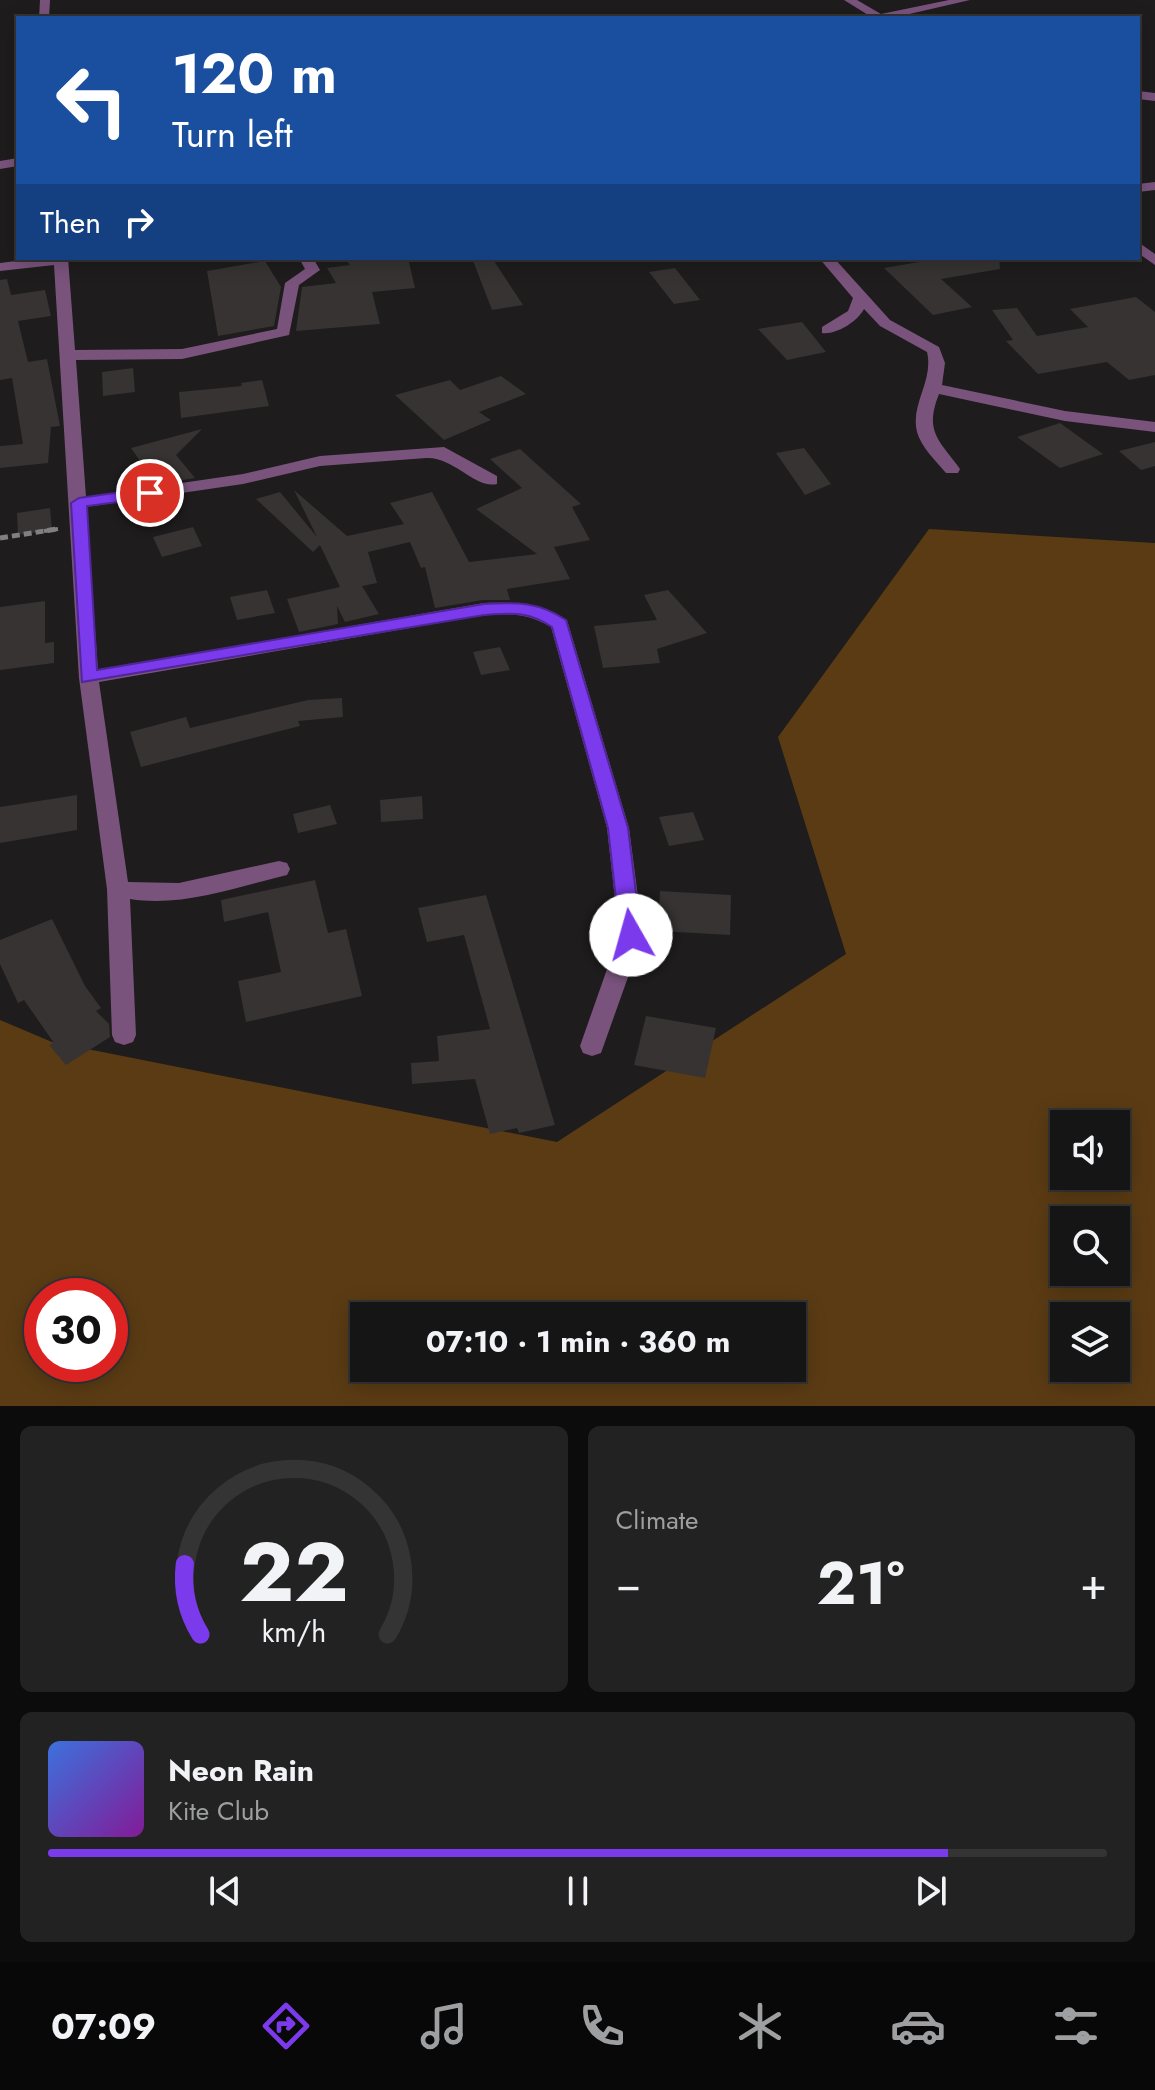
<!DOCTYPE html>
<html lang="en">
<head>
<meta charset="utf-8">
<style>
	:root { --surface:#161515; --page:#232222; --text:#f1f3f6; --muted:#9e9fa0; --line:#353434; --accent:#7c3aed }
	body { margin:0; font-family:Jost,sans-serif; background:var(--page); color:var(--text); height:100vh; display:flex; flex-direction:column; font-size:30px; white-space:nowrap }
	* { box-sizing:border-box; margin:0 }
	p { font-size:26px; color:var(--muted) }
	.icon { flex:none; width:44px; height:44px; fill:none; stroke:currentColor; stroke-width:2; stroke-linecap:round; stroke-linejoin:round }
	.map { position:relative; height:1406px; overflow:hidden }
	.sheet { display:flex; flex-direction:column; gap:20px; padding:20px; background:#0c0c0c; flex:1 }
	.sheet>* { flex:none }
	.banner { position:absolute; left:16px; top:16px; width:1124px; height:244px; border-radius:0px; box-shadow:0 4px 20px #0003,0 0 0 2px var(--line); background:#1a4fa0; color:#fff; overflow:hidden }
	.controls { position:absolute; left:1050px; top:1110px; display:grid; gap:16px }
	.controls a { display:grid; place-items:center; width:80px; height:80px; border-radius:0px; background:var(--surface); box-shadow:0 4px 20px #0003,0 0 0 2px var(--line); font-size:40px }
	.speed { position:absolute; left:24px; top:1278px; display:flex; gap:16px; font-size:40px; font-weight:700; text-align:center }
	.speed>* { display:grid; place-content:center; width:104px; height:104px; border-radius:50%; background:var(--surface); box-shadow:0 4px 20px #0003,0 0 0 2px var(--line); line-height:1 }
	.speed .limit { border:12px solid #d22; background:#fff; color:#111 }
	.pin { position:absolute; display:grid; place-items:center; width:68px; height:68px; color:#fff; margin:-34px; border:4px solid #fff; border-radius:50%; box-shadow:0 2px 8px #0007 }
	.me { position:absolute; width:88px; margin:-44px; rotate:353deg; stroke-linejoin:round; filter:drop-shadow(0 0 6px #0008) }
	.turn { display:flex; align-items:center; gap:28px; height:168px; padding:0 24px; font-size:36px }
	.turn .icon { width:104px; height:104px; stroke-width:2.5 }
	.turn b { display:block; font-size:56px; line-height:68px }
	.then { display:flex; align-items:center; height:76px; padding:0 24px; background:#0003; gap:16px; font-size:30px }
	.big { font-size:60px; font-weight:700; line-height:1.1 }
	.sheet .widget { flex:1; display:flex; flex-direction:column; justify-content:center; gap:12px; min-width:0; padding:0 28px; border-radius:12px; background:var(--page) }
	.sheet .dial { align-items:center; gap:0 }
	.dial svg { height:208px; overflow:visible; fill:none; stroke:var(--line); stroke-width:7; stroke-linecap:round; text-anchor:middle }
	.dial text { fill:var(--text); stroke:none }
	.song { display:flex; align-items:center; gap:24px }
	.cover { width:96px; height:96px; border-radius:12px; background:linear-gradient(135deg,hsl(220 70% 55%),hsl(290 70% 35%)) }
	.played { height:8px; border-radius:4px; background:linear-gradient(90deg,var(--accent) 85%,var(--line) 85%) }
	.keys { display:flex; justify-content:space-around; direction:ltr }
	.heat { display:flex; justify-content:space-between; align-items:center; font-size:44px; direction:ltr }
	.sheet .tiles { flex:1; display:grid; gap:20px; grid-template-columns:1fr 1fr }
	.widget:last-child { grid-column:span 2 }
	.trip { position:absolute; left:350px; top:1302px; width:456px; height:80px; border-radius:0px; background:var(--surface); box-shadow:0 4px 20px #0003,0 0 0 2px var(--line); font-weight:700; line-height:80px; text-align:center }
	.dock { display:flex; height:128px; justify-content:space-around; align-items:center; background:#090808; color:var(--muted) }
	.dock .icon { width:56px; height:56px }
	.dock .selected { color:var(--accent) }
	.dock b { font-size:36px; color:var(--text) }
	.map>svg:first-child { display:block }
	.green { fill:#5a3b14; fill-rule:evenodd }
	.building { fill:#363332 }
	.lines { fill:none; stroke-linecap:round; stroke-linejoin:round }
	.path-far1 { stroke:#818080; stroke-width:4; stroke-dasharray:6 3; stroke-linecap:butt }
	.path { stroke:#818080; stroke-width:5; stroke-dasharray:8 4; stroke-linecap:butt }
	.minor { fill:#7a537d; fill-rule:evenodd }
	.route { fill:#7c3aed; stroke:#51269a; stroke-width:2 }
</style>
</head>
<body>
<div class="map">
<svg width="1155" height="1406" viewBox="0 0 1155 1406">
	<rect width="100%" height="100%" fill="#1e1c1c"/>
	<path class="green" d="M 929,529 L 1155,543 L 1155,1406 L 0,1406 L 0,1020 L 52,1042 L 557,1142 L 846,954 L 778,737 ZM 1064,1124 L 1116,1124 L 1116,1176 L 1064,1176 ZM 1064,1220 L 1116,1220 L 1116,1272 L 1064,1272 ZM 42,1296 L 110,1296 L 110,1364 L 42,1364 ZM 364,1316 L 792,1316 L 792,1368 L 364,1368 ZM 1064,1316 L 1116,1316 L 1116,1368 L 1064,1368 Z"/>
	<path class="building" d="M 345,258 L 408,258 L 415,288 L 372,292 L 380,324 L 296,331 L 302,287 L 336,283 L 327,268 L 350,265 Z
		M 472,258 L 492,258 L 523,305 L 492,310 Z
		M 943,258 L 999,258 L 1000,269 L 941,279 L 972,307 L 933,315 L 884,268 Z
		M 265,261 L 281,287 L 274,326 L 218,336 L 207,271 Z
		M 675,268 L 700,300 L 674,304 L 649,272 Z
		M 7,279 L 11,295 L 45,290 L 51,316 L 18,321 L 28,362 L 47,359 L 60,426 L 51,427 L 48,463 L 0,468 L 0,446 L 23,444 L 12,378 L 0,380 L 0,280 Z
		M 1136,297 L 1155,312 L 1155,375 L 1129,380 L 1107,362 L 1038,374 L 1006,341 L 1013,340 L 992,310 L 1017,308 L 1037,336 L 1088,327 L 1070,309 Z
		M 802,322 L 826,352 L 787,360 L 758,329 Z
		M 133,368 L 135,392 L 103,396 L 102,372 Z
		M 501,376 L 526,394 L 479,412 L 491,420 L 444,440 L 395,395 L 450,380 L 460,390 Z
		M 262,380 L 269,406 L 181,418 L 179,392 L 242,386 L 241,383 Z
		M 1060,423 L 1103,454 L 1060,468 L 1017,437 Z
		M 202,429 L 176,455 L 195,478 L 156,484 L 131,448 Z
		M 1155,442 L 1155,466 L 1141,470 L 1119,451 Z
		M 804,448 L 831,484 L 805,495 L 776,453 Z
		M 520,449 L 581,504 L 572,507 L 590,540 L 554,547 L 570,579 L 507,589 L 510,600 L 483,600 L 435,608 L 425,567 L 421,568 L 410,542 L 368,552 L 377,583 L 362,586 L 379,614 L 345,622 L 337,606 L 338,624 L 299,632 L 287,599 L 340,587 L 320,545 L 313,552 L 256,499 L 280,492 L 317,537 L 294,490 L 347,536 L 404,524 L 390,503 L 432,492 L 469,562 L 537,554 L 476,509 L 522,488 L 490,459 Z
		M 50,508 L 52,530 L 18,535 L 17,513 Z
		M 193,527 L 202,546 L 162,557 L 153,537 Z
		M 267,590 L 275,613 L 237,620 L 230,597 Z
		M 668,590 L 707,633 L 657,649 L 660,663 L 603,668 L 594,626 L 657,620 L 644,595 Z
		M 45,601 L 45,643 L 54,642 L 54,663 L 0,670 L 0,607 Z
		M 500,647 L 510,670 L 481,675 L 473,652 Z
		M 342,698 L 343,717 L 298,721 L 300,726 L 141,767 L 130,732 L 186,717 L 190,728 L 308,700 Z
		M 77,795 L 77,830 L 0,843 L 0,807 Z
		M 422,796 L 423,819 L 381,822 L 380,800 Z
		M 330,805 L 337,824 L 298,833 L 293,814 Z
		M 693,812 L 704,840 L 669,846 L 659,817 Z
		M 315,880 L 328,933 L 346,929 L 362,996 L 246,1022 L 238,981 L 281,972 L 268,912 L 224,922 L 221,900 Z
		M 660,891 L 731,895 L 730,935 L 658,931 Z
		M 486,895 L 555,1125 L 519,1133 L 517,1128 L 490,1134 L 475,1079 L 412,1084 L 411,1063 L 439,1061 L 437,1036 L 490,1029 L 464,935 L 427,942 L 418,908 Z
		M 52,919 L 85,986 L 101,1008 L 96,1011 L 109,1024 L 110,1037 L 66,1065 L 49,1045 L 54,1043 L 24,1000 L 18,1003 L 0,964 L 0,940 Z
		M 646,1016 L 716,1028 L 705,1078 L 634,1065 Z"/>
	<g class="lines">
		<path class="path-far1" d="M 44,531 L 58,529"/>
		<path class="path" d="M 0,538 L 57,529"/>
		<path class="minor" d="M 40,0 L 50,0 L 49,18 L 39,18 Z
			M 844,0 L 857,0 L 881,14 L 949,0 L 970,0 L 892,18 L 873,18 Z
			M 1138,91 L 1155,93 L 1155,101 L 1138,99 Z
			M 18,158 L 18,166 L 0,169 L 0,161 Z
			M 1155,182 L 1155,190 L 1138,192 L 1138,184 Z
			M 1138,242 L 1155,254 L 1155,265 L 1138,253 Z
			M 41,258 L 68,258 L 75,350 L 182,349 L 277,329 L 285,283 L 305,269 L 299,258 L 313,258 L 320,270 L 299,285 L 289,335 L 182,359 L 76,360 L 86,497 L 243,474 L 320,456 L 444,447 L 497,476 L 497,484 C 475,489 453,456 426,458 L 320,466 L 243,484 L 86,507 L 98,670 L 484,603 C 514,602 540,604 567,620 L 629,828 L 643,935 L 601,1053 L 592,1056 L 583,1053 L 580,1046 L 619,935 L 607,828 L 551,627 C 529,614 509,613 484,615 L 99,682 L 128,882 L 179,883 L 279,861 L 287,863 L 290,869 L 287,875 L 279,877 C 231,889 180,907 130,899 L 136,1035 L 133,1042 L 124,1045 L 115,1042 L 112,1035 L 107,889 L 79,678 L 54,265 L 0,271 L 0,263 Z
			M 568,258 L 670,258 L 663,262 L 575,262 Z
			M 819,258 L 834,258 L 890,320 L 939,347 L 945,363 L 942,385 L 1065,411 L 1155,422 L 1155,432 L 1065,421 L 939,394 C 924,432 939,440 960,469 L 958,473 L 946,473 C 936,461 921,447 917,432 C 910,404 934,381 927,352 L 880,326 L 864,309 C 857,322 836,335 822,333 L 822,327 L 848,311 L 853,298 Z"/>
	</g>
	<path class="route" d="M 150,488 L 158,493 L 156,497 L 87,506 L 97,670 L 484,604 C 517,602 539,602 566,620 L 628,828 L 641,935 L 638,941 L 631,943 L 620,935 L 608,828 L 552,627 C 529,611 512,613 484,615 L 82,682 L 71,503 L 79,498 Z"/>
</svg>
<div class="controls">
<a><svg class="icon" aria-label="sound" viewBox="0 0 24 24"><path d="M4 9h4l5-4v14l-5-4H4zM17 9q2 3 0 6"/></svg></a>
<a><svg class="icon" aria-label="search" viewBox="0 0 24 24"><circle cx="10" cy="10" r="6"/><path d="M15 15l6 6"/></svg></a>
<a><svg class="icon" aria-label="layers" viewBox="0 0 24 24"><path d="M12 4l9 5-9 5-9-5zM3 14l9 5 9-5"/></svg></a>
</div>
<div class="speed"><div class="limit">30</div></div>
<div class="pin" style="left:150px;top:493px;background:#d93025"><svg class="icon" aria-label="arrive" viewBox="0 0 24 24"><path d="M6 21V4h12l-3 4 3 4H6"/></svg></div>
<svg class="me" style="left:631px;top:935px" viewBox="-20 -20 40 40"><circle r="19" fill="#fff"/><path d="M0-13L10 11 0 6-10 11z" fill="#7c3aed"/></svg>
<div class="trip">07:10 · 1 min · 360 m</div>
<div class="banner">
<div class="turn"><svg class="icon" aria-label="left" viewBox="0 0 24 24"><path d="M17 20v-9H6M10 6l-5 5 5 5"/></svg><div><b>120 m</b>Turn left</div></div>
<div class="then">Then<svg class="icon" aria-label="right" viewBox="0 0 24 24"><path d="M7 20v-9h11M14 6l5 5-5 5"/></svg></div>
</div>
</div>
<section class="sheet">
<div class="tiles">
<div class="widget dial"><svg viewBox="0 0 100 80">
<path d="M14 69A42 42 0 1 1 86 69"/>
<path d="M14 69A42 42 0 0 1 8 42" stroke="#7c3aed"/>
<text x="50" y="56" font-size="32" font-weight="700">22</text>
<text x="50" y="72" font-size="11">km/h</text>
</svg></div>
<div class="widget"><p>Climate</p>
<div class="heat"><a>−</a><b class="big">21°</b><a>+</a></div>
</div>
<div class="widget">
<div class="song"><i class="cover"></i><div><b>Neon Rain</b><p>Kite Club</p></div></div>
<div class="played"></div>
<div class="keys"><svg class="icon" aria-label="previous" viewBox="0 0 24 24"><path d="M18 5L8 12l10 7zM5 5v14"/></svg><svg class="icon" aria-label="pause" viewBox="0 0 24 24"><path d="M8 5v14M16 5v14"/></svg><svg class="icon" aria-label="next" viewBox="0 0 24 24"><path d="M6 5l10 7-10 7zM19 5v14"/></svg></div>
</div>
</div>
</section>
<nav class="dock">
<b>07:09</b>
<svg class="icon selected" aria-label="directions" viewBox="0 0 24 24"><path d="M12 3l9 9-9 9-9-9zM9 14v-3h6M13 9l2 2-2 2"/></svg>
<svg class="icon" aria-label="music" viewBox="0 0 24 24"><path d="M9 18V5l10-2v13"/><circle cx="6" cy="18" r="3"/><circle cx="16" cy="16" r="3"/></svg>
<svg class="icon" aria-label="phone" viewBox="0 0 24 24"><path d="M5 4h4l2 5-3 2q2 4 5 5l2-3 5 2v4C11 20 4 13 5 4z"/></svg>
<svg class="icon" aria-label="climate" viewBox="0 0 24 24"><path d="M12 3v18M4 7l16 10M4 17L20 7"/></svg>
<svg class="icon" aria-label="car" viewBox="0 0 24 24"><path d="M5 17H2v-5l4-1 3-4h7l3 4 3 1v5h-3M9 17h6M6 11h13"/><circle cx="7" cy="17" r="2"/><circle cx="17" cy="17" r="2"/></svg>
<svg class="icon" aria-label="filters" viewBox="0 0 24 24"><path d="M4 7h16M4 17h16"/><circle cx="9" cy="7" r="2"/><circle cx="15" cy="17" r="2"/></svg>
</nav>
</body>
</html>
